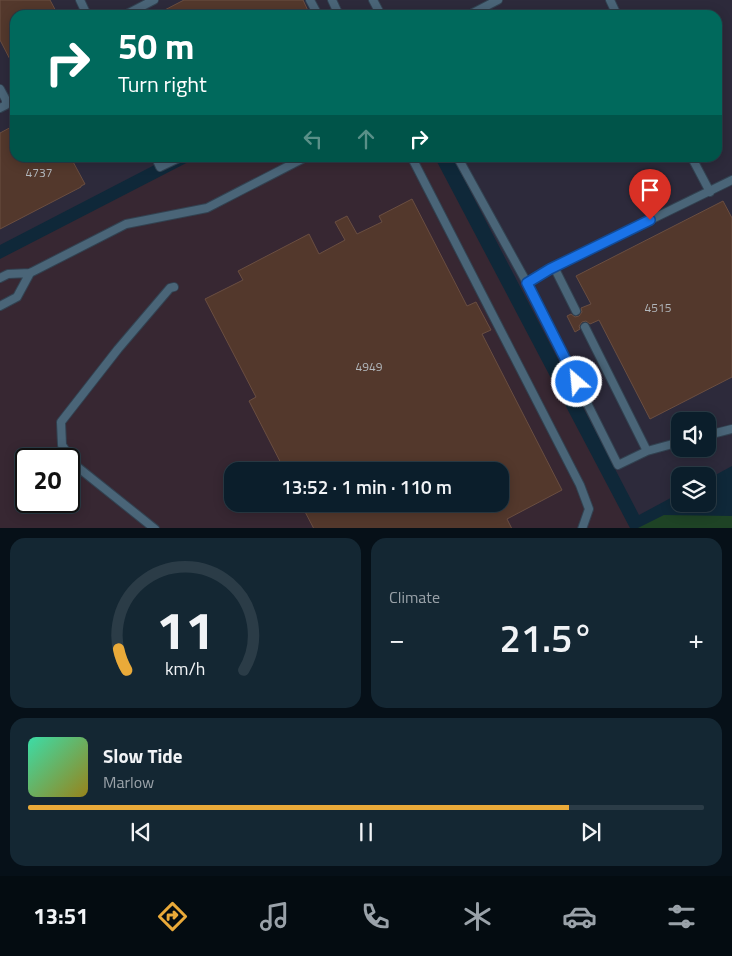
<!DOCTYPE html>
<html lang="en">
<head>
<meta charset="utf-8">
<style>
	:root { --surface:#0b1e2b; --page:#142733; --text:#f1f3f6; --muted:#9aa2a9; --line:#2b3c47; --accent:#eaaa39 }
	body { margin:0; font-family:"Titillium Web",sans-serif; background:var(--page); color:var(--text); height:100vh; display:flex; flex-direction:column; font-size:19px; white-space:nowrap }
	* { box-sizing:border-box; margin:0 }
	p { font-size:16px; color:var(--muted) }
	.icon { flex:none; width:28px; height:28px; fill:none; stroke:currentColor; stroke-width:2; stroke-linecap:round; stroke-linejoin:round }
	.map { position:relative; height:528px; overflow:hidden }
	.panel { display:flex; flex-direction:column; gap:10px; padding:10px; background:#061018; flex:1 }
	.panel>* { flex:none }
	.guide { position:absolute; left:10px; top:10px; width:712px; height:152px; border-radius:15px; box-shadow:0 2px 12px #0003,0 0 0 1px var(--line); background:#00695c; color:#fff; overflow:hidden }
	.fabs { position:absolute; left:671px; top:412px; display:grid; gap:10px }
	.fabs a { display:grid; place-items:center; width:45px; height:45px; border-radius:10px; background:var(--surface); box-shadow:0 2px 12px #0003,0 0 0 1px var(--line); font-size:25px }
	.speed { position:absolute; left:15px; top:448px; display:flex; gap:10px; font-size:25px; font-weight:700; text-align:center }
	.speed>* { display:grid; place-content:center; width:65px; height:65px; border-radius:50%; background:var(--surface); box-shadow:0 2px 12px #0003,0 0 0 1px var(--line); line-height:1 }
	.speed .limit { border:2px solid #111; border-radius:8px; background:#fff; color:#111 }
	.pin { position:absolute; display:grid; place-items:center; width:42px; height:42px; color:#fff; margin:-51px -21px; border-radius:50% 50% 50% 0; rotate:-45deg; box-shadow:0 0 5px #0007 }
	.pin .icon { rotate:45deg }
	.me { position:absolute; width:55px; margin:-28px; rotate:333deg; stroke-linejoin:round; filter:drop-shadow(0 0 4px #0008) }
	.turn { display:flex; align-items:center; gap:18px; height:105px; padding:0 25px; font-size:22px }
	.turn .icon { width:65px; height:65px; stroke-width:2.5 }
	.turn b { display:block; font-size:35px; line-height:42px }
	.lanes { display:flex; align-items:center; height:48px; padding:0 25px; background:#0003; justify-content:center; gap:25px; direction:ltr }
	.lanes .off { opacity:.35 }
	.big { font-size:38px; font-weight:600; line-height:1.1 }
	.panel .widget { flex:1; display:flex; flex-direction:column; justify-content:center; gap:8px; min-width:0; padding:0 18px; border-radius:15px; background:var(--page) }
	.panel .dial { align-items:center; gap:0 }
	.dial svg { height:130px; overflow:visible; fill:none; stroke:var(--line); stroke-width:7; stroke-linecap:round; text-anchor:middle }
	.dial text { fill:var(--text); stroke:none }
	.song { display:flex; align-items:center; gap:15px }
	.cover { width:60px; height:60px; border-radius:8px; background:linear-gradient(135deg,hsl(160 70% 55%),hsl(50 70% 35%)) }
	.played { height:5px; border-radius:2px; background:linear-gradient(90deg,var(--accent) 80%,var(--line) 80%) }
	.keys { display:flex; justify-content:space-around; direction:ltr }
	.heat { display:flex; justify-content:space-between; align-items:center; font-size:28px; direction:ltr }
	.panel .tiles { flex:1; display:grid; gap:10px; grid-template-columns:1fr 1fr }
	.widget:last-child { grid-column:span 2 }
	.trip { position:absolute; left:224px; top:462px; width:285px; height:50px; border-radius:15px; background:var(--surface); box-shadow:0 2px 12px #0003,0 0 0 1px var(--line); font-weight:600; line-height:50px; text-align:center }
	.dock { display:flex; height:80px; justify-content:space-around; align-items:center; background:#040c11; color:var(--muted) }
	.dock .icon { width:35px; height:35px }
	.dock .on { color:var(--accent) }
	.dock b { font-size:22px; color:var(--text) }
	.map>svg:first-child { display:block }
	.commercial { fill:#2d2a3b; fill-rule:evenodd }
	.education { fill:#372732; fill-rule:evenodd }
	.green { fill:#1e4325 }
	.building { fill:#53382c; stroke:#6a4e41 }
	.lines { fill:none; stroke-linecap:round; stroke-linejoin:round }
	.lane-casing { stroke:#324251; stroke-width:10 }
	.lane { stroke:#4a6578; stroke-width:8 }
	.route-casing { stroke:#114b97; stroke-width:12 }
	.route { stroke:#1a73e8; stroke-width:9 }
	.labels { text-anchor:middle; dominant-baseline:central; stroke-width:5; stroke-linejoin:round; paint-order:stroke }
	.number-label { font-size:12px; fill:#b2b7bc }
</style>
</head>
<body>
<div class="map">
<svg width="732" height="529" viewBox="0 0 732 529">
	<rect width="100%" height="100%" fill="#0f2839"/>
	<path class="commercial" d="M 0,0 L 732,0 L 732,466 L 708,479 L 708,476 L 680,476 L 680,493 L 639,515 L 453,158 L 718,158 L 718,15 L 15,15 L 15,158 L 168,158 L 0,245 ZM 680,421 L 708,421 L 708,449 L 680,449 Z"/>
	<path class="education" d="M 196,158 L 435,158 L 630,528 L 0,529 L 0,259 ZM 26,459 L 69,459 L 69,501 L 26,501 ZM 232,471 L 500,471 L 500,504 L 232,504 Z"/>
	<path class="green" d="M 664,515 L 732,516 L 732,528 L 638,528 Z"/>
	<path class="building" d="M 0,0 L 50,0 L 58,15 L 15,15 L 15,69 L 0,40 Z
		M 184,0 L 303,0 L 310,15 L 155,15 Z
		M 15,125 L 15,158 L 71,158 L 85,184 L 81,186 L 81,187 L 0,229 L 0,133 Z
		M 412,199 L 467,306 L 476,302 L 491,330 L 482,334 L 562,490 L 507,519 L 512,529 L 314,529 L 301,504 L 500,504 L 500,471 L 285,471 L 249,401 L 256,397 L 205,299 L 243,280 L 238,271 L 309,234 L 319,254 L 345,240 L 335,222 L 347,216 L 357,234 L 382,222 L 379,216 Z
		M 723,201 L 732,218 L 732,377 L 650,419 L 599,320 L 590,324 L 586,321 L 582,322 L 579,326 L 580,329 L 575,332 L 567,316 L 571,314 L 575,317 L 579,316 L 582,312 L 581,308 L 591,304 L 576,276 Z"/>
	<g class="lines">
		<g class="lane-casing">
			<path id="lane" d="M 80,0 L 87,15
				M 310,0 L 318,15
				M 332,0 L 339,15
				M 373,0 L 381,15
				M 610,0 L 617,15
				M 125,15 L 154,0
				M 469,15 L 498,0
				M 0,89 L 6,100 L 6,105 L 0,108
				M 156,158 L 160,167 L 179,158
				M 412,158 L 580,485 L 589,509 L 582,529
				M 458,158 L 527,283 L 618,465 L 647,451 L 680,442
				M 692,158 L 710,192
				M 554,267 L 576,311
				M 0,278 L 8,274 L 30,273 L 126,224 L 207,208 L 304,158
				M 527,283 L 554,267 L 732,180
				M 0,306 L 17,297 L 30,273
				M 585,327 L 647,451
				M 708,435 L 732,429
				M 155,529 L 75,465 L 62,445 L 61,422 L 118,349 L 170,288 L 174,287"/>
		</g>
		<use href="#lane" class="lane"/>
	</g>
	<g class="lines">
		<g class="route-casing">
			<path id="route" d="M 577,382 L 527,283 L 550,269 L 650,220"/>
		</g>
		<use href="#route" class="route"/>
	</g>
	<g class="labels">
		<g class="number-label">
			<text x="39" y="172">4737</text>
			<text x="658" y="307">4515</text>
			<text x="369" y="366">4949</text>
		</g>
	</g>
</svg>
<div class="fabs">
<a><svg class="icon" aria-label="sound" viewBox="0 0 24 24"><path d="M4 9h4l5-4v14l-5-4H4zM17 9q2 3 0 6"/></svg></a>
<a><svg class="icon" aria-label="layers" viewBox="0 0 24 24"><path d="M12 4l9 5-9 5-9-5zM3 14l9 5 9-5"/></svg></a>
</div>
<div class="speed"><div class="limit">20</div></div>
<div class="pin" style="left:650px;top:220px;background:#d93025"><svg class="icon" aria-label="arrive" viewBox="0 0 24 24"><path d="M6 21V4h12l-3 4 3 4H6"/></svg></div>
<svg class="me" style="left:577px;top:382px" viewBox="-20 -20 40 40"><circle r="17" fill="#1a73e8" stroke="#fff" stroke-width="3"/><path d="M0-11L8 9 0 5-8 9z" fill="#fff"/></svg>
<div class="trip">13:52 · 1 min · 110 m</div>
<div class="guide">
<div class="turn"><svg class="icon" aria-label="right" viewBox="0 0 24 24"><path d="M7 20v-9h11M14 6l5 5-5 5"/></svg><div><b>50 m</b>Turn right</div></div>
<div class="lanes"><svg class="icon off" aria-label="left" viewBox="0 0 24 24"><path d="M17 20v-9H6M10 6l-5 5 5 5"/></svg><svg class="icon off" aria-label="ahead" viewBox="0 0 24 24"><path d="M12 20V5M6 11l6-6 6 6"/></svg><svg class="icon" aria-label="right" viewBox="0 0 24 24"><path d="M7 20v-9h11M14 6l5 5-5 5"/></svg></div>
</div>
</div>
<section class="panel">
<div class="tiles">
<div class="widget dial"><svg viewBox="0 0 100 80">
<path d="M14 69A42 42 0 1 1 86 69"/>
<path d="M14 69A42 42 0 0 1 9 56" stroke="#eaaa39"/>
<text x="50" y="56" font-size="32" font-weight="700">11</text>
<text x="50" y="72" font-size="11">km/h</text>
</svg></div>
<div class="widget"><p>Climate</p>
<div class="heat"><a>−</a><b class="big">21.5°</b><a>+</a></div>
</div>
<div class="widget">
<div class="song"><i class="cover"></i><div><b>Slow Tide</b><p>Marlow</p></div></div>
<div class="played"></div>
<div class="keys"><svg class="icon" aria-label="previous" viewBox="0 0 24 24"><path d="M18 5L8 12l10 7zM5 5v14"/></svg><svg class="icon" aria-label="pause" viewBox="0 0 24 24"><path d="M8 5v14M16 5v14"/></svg><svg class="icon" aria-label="next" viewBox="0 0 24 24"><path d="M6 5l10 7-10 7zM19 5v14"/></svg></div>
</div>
</div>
</section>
<nav class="dock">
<b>13:51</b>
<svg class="icon on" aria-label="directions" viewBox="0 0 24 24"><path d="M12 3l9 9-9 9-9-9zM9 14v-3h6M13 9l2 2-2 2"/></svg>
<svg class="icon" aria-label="music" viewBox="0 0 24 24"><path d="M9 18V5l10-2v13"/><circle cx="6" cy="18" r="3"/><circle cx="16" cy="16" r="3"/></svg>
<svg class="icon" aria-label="phone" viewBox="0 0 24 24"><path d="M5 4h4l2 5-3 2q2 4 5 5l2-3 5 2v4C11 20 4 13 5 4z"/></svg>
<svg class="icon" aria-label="climate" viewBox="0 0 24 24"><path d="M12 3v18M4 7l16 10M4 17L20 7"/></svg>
<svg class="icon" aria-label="car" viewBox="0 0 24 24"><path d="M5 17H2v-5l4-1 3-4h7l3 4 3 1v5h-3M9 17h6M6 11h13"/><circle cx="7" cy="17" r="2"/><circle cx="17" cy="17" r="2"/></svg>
<svg class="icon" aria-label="filters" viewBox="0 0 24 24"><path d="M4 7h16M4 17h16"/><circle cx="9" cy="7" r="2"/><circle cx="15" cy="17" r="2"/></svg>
</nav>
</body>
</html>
